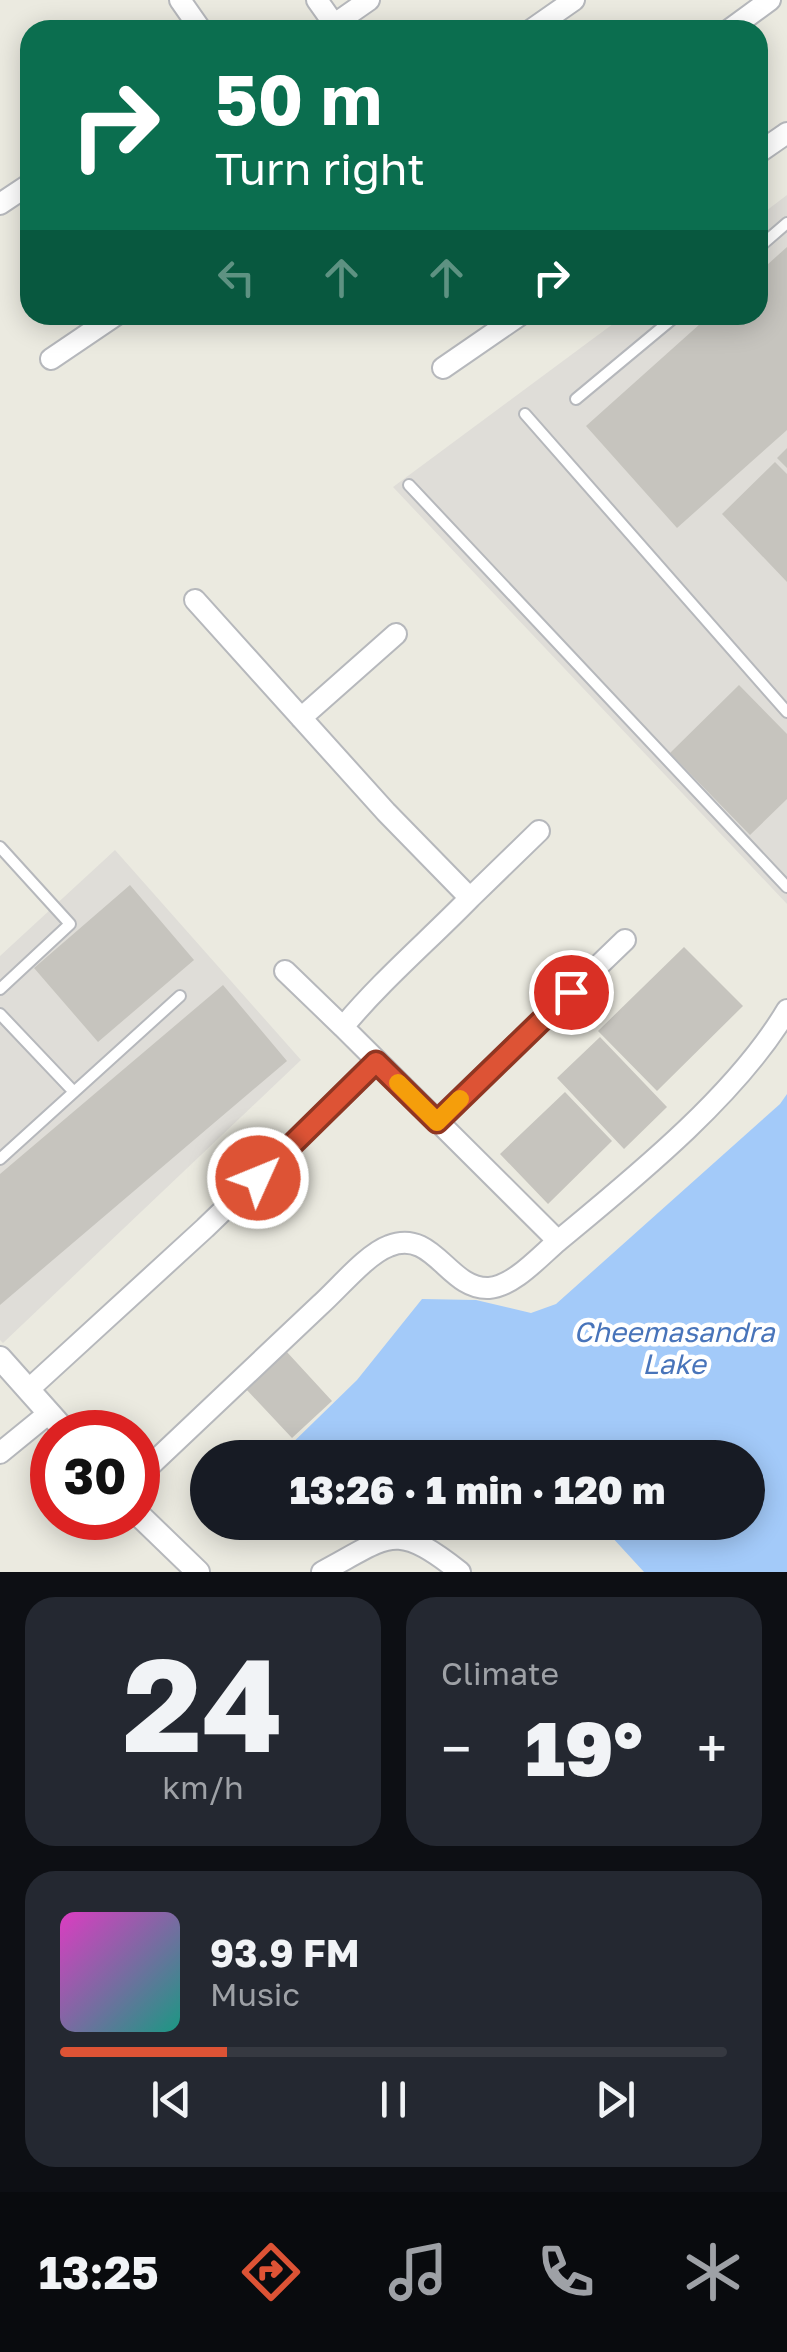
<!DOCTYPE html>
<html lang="en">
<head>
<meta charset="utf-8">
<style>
	:root { --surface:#171b24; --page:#242831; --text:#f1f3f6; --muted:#9ea1a6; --line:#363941; --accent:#dd5335 }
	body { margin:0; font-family:"Golos Text",sans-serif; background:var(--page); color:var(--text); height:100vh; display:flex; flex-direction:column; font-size:38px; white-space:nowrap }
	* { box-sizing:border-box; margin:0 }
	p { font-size:32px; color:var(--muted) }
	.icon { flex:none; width:55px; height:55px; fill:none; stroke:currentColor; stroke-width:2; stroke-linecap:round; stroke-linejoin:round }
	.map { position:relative; height:1572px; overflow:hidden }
	.details { display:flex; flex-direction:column; gap:25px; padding:25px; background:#0d0f14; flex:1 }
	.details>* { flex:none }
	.top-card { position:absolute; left:20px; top:20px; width:748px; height:305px; border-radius:30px; box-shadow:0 5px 25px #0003; background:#0b6e4f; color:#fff; overflow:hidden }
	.speed { position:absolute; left:30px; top:1410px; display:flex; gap:20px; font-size:50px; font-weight:700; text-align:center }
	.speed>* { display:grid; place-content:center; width:130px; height:130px; border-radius:50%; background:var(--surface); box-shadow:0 5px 25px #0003; line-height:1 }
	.speed .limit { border:15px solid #d22; background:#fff; color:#111 }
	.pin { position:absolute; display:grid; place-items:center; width:85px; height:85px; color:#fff; margin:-42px; border:5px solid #fff; border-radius:50%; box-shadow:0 2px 10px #0007 }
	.me { position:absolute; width:110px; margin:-55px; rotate:46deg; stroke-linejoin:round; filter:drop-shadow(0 0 8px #0008) }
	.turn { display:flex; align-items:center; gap:35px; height:210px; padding:0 30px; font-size:45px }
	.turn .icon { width:130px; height:130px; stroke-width:2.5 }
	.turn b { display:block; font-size:70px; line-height:85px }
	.lanes { display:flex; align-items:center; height:95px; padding:0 30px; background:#0003; justify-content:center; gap:50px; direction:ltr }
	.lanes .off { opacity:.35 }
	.big { font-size:75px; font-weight:800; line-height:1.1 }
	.details .widget { flex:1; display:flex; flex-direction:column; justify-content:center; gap:15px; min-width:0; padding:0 35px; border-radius:30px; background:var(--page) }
	.details .dial { align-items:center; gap:0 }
	.dial b { font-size:130px; line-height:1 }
	.song { display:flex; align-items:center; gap:30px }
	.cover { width:120px; height:120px; border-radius:15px; background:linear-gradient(135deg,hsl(310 70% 55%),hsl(170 70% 35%)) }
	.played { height:10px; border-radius:5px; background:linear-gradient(90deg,var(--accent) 25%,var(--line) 25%) }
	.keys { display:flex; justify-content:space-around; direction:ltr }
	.heat { display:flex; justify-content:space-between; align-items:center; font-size:55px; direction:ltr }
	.details .tiles { flex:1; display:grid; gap:25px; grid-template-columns:1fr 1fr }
	.widget:last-child { grid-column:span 2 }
	.trip { position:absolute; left:190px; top:1440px; width:575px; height:100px; border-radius:50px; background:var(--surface); box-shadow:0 5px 25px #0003; font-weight:800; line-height:100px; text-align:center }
	.dock { display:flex; height:160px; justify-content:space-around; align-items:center; background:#090b0e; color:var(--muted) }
	.dock .icon { width:70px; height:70px }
	.dock .selected { color:var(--accent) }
	.dock b { font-size:45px; color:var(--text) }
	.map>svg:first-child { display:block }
	.industrial { fill:#dfddd8 }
	.water { fill:#a3caf9 }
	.building { fill:#c6c4be }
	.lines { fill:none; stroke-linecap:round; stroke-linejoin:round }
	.service-casing { stroke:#b6b8bc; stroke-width:14 }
	.minor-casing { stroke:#b6b8bc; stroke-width:24 }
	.tertiary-casing { stroke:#b6b8bc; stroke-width:26 }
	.service { stroke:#fff; stroke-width:10 }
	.minor { stroke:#fff; stroke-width:20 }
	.tertiary { stroke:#fff; stroke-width:22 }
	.route-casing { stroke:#903622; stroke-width:25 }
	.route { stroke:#dd5335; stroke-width:18 }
	.slow { stroke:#f59e0b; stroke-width:18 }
	.labels { text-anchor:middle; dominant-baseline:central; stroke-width:9; stroke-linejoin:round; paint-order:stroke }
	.water-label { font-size:28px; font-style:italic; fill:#4874ba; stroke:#fff }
</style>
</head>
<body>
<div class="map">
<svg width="787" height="1572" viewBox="0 0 787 1572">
	<rect width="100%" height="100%" fill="#ebeae0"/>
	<path class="industrial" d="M 787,195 L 787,904 L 393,487 L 625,315 L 758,315 L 758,217 Z
		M 115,850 L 301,1060 L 3,1343 L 0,1340 L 0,956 Z"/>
	<path class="water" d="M 787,1094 L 787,1572 L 644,1572 L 610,1535 L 593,1523 L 748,1522 L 748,1458 L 278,1457 L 357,1380 L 422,1299 L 476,1300 L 531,1313 L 556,1304 L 780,1104 Z"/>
	<path class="building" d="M 787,247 L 787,430 L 677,528 L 586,426 L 710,315 L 758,315 L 758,273 Z
		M 787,448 L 787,468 L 777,458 Z
		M 775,462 L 787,474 L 787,582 L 722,514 Z
		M 739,685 L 787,734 L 787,799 L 750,835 L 670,753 Z
		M 130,885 L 194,960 L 98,1042 L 34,968 Z
		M 684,947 L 743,1006 L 657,1091 L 598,1031 Z
		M 223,985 L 287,1061 L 0,1305 L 0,1174 Z
		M 600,1037 L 667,1107 L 624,1149 L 557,1078 Z
		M 565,1092 L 612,1141 L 548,1204 L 500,1154 Z
		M 286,1351 L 332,1401 L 292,1438 L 246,1389 Z"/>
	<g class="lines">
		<g class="service-casing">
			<path id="service" d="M 758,248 L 787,223
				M 576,399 L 677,315
				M 525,414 L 787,712
				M 409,485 L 787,887
				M 0,847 L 70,924 L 0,989
				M 0,1014 L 74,1092
				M 0,1159 L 180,996"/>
		</g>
		<g class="minor-casing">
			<path id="minor" d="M 180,0 L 201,30
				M 317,0 L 334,24
				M 326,30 L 369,0
				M 531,30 L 574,0
				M 729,30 L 770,0
				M 758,153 L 787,133
				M 0,204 L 30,184
				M 51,359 L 116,315
				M 443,368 L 520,315
				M 195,600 L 386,812 L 470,898 C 428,941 381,981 343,1027 L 558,1241
				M 301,718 L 396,634
				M 470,898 L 539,831
				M 285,971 L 343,1027
				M 437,1121 L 625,940
				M 28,1390 L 205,1228 L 377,1062
				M 0,1453 L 49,1413
				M 138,1477 C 199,1420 259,1362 320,1305 C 339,1288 367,1254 389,1246 C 434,1228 448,1290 489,1288 C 514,1286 540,1256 558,1241 C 633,1179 737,1095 787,1010
				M 322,1572 C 390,1536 394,1520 460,1572"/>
		</g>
		<g class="tertiary-casing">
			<path id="tertiary" d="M 0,1358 L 66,1432
				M 138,1514 L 198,1572"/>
		</g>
		<use href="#service" class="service"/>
		<use href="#minor" class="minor"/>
		<use href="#tertiary" class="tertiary"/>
	</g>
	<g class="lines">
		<g class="route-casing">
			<path id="route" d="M 258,1178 L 376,1062 L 437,1122 L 571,992"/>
		</g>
		<use href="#route" class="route"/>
		<path class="slow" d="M 398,1083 L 437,1122 L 460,1099"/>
	</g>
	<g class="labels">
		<g class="water-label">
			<text x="674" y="1331">Cheemasandra<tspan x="674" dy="32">Lake</tspan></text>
		</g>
	</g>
</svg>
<div class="speed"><div class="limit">30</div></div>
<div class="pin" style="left:571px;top:992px;background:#d93025"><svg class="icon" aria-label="arrive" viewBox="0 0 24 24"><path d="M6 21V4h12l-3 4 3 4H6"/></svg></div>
<svg class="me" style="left:258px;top:1178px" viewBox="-20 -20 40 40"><circle r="17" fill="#dd5335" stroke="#fff" stroke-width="3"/><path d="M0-11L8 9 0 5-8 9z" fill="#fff"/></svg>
<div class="trip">13:26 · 1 min · 120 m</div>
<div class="top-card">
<div class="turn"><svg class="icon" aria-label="right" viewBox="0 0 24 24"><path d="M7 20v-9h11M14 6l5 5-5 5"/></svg><div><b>50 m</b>Turn right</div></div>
<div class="lanes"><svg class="icon off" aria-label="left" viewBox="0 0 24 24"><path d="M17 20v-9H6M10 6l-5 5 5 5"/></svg><svg class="icon off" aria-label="ahead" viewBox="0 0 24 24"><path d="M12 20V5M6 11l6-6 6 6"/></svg><svg class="icon off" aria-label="ahead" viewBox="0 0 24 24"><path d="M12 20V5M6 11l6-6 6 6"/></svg><svg class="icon" aria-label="right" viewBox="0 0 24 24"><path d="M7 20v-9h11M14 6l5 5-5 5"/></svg></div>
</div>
</div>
<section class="details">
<div class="tiles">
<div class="widget dial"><b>24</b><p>km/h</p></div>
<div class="widget"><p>Climate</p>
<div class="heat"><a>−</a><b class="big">19°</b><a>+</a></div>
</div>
<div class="widget">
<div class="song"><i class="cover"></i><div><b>93.9 FM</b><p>Music</p></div></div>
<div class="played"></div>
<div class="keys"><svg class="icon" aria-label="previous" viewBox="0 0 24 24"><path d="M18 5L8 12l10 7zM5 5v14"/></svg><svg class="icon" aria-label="pause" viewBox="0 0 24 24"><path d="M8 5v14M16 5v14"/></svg><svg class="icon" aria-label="next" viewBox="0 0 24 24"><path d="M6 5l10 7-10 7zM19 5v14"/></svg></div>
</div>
</div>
</section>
<nav class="dock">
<b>13:25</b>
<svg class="icon selected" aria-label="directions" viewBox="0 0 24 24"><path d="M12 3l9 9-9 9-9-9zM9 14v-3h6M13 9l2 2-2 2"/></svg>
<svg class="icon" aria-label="music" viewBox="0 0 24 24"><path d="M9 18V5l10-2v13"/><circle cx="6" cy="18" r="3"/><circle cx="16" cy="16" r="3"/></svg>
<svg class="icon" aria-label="phone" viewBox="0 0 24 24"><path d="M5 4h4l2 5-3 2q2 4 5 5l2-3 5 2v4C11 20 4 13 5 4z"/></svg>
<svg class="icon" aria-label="climate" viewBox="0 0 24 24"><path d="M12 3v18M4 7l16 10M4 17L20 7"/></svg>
</nav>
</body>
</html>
